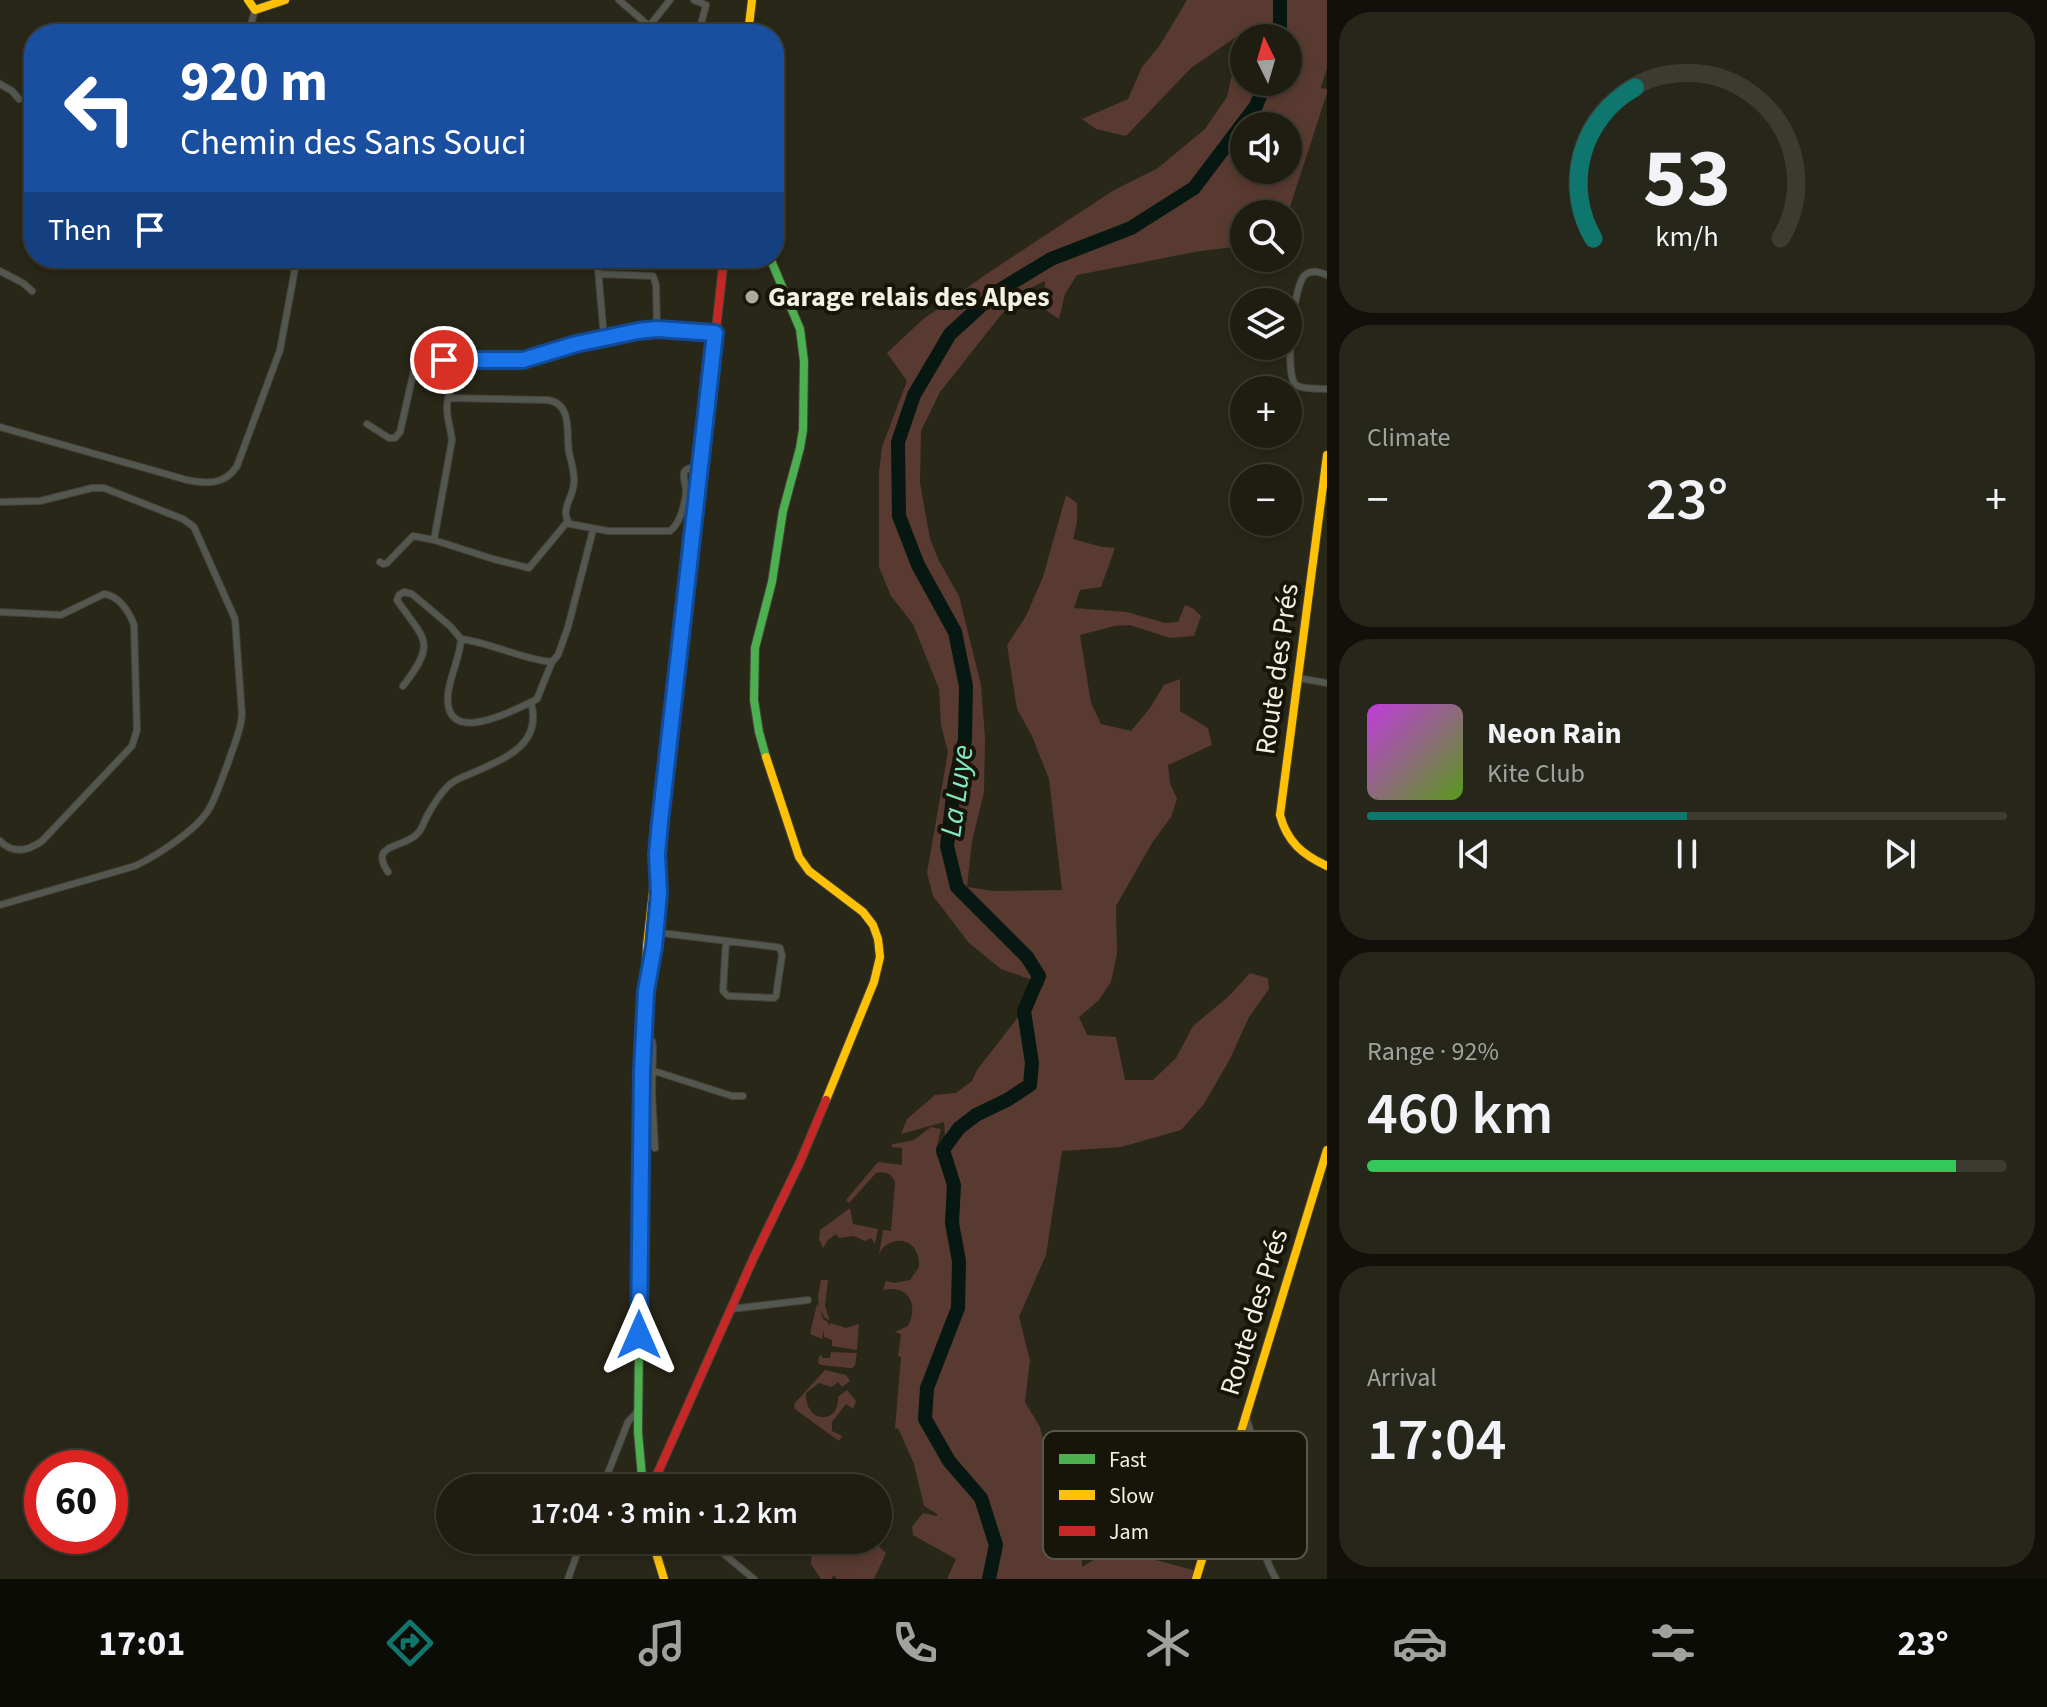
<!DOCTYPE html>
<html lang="en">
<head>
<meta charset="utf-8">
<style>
	:root { --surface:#1f1d12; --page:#27261b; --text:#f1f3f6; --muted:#a1a29f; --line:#3c3b32; --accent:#0f766e }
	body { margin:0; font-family:"Source Sans 3",sans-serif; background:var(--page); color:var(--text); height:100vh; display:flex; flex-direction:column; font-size:30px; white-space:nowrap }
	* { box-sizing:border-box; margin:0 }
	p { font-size:26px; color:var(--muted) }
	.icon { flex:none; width:44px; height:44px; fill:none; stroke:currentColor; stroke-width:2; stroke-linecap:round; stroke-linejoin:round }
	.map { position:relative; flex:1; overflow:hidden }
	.details { display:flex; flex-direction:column; gap:12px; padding:12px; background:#11100a; width:720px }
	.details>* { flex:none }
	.guide { position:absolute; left:24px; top:24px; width:760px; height:244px; border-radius:32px; box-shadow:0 4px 12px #0003,0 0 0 2px var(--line); background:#1a4fa0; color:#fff; overflow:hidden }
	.needle { width:52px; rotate:355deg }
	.fabs { position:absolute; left:1230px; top:24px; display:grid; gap:16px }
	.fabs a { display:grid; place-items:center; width:72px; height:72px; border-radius:50%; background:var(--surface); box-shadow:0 4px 12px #0003,0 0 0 2px var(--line); font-size:40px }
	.speed { position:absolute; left:24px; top:1450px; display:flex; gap:16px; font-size:40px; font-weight:700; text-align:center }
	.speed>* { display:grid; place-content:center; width:104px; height:104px; border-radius:50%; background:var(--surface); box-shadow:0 4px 12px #0003,0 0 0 2px var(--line); line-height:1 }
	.speed .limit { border:12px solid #d22; background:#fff; color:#111 }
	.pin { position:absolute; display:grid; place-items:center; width:68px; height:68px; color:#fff; margin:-34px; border:4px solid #fff; border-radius:50%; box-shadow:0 2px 8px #0007 }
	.me { position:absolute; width:88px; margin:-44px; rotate:0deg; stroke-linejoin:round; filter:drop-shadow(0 0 6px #0008) }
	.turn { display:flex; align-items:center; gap:28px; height:168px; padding:0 24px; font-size:36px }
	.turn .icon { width:104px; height:104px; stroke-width:2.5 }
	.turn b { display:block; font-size:56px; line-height:68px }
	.then { display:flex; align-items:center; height:76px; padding:0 24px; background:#0003; gap:16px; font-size:30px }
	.big { font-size:60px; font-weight:600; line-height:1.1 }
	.details .tile { flex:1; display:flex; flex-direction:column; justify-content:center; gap:12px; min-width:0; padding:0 28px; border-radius:32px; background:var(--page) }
	.details .dial { align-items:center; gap:0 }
	.dial svg { height:208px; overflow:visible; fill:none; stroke:var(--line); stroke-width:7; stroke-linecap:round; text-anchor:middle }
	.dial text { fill:var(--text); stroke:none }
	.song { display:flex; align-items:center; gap:24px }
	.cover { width:96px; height:96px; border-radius:12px; background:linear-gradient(135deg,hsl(290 70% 55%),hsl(90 70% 35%)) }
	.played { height:8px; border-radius:4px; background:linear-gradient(90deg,var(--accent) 50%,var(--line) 50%) }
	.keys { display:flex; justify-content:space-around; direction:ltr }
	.heat { display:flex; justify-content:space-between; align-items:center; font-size:44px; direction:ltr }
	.charge { height:12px; border-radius:6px; background:linear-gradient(90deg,#34c759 92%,var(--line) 0) }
	.trip { position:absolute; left:436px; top:1474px; width:456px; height:80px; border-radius:40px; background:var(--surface); box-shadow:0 4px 12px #0003,0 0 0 2px var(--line); font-weight:600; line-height:80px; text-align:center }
	.menu { display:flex; height:128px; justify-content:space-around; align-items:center; background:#0c0c07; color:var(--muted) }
	.menu .icon { width:56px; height:56px }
	.menu .on { color:var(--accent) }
	.menu b { font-size:36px; color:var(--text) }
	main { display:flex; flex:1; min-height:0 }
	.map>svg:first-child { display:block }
	.green { fill:#593a31; fill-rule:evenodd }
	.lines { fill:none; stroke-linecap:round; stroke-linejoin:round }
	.river { stroke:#061811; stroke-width:14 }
	.street-casing { stroke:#444236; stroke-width:8 }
	.fast-casing { stroke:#444236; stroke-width:10 }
	.slow-casing { stroke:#444236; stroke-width:10 }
	.jam-casing { stroke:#444236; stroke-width:10 }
	.street { stroke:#54574f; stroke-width:6 }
	.fast { stroke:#4caf50; stroke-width:8 }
	.slow { stroke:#ffc107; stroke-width:8 }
	.jam { stroke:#c62828; stroke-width:8 }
	.route-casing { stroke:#114b97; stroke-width:20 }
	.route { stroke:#1a73e8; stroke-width:14 }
	.poi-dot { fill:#acaa9a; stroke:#171509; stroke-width:3 }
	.labels { text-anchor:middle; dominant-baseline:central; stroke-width:8; stroke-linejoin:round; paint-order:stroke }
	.poi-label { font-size:28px; font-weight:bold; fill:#f3f1e0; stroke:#171509; text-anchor:start }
	.street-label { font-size:28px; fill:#f3f1e0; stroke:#171509 }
	.water-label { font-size:30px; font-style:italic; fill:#81e9c4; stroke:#171509 }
	.key { fill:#171509; stroke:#59574a; stroke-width:2 }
	.key-label { font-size:22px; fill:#f3f1e0 }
</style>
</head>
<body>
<main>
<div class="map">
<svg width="1327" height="1579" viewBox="0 0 1327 1579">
	<rect width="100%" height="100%" fill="#292718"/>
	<path class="green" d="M 1187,0 L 1327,0 L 1327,68 L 1321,88 L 1327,89 L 1327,93 L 1288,213 L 1244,214 L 1244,249 L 1234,247 L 1200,251 L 1077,275 L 1065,294 L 1059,319 L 1044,309 L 1045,281 L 1024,291 L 1001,315 L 940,392 L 921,431 L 920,483 L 930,539 L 939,561 L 959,596 L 981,685 L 985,738 L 984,792 L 972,841 L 967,887 L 994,891 L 1062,890 L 1049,779 L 1032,736 L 1017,709 L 1007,645 L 1026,616 L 1043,577 L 1066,495 L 1077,503 L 1077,522 L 1073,539 L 1102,547 L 1115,548 L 1101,587 L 1080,590 L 1074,608 L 1127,612 L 1165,623 L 1178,622 L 1185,605 L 1194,609 L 1201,616 L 1194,636 L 1170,638 L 1130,625 L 1114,626 L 1080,635 L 1091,703 L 1101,724 L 1131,731 L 1150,708 L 1164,685 L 1180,679 L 1180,711 L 1208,728 L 1212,745 L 1168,765 L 1170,783 L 1177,799 L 1171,817 L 1152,843 L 1116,906 L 1117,954 L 1111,982 L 1098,1001 L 1079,1017 L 1087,1035 L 1116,1037 L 1125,1080 L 1153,1080 L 1176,1058 L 1193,1026 L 1229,996 L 1250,973 L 1268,978 L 1269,989 L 1249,1017 L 1230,1059 L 1204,1104 L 1181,1130 L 1121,1147 L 1062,1151 L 1046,1255 L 1019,1317 L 1030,1360 L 1025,1402 L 1040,1427 L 1057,1499 L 1082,1509 L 1082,1567 L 1105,1553 L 1112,1516 L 1124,1516 L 1124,1552 L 1194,1570 L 1192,1579 L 947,1579 L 956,1559 L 913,1535 L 912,1527 L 923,1513 L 937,1516 L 937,1514 L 924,1506 L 914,1464 L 898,1428 L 895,1429 L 901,1357 L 898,1356 L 901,1334 L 895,1332 L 908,1326 C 919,1305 909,1284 883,1290 L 886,1281 L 894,1283 L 910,1280 L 919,1267 C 919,1263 919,1258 917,1253 C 910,1235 886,1238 879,1254 L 883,1230 L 891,1231 L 895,1182 C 891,1173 885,1171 876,1173 L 849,1203 L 846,1200 L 878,1162 L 902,1165 L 902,1148 L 891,1147 L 893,1144 L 914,1140 L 931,1127 L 941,1129 L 936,1150 L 937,1157 L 947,1165 L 944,1122 L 901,1134 L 907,1119 L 935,1095 L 956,1093 L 972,1081 L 977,1070 L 1044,984 L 1001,969 L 969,943 L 933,896 L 927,873 L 948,752 L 941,725 L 939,689 L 913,624 L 891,596 L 879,567 L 879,473 L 882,447 L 907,381 L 887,353 L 922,320 L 985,275 L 1114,190 L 1158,168 L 1205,129 L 1227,97 L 1237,52 L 1236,37 L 1191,68 L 1126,136 L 1096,129 L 1082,119 L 1128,99 L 1142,67 L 1160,45 ZM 1244,38 L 1288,38 L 1288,82 L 1244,82 ZM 1288,126 L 1288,170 L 1244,170 L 1244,126 Z
		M 850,1208 L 853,1224 L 878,1229 L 875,1244 L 871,1238 L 865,1241 L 854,1236 L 839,1238 L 836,1234 L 828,1240 L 823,1248 L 819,1239 L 820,1230 Z
		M 821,1280 L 828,1280 L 825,1306 L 830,1321 L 824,1317 L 820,1309 L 823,1319 L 829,1323 L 828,1326 L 831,1323 L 846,1328 L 859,1324 L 857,1350 L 832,1346 L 832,1340 L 824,1337 L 824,1330 L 822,1339 L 810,1334 L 817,1304 L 819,1307 L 818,1296 Z
		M 831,1352 L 857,1353 L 855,1365 L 852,1368 L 849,1368 L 821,1365 L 818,1363 L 819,1356 L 822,1355 L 822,1358 L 830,1358 Z
		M 825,1370 L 846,1375 L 850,1381 L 842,1387 L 838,1382 L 832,1387 L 819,1383 L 806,1393 C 805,1425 840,1424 838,1397 L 847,1390 L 856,1401 L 853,1409 L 846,1404 L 832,1422 L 832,1431 L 842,1436 L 839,1441 L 795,1409 L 794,1404 Z
		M 808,1540 L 872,1540 L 886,1553 L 874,1579 L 837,1579 L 834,1575 L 831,1579 L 821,1579 L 811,1564 L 812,1544 Z"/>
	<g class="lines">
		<path class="river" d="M 1280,0 L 1280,38
			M 989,1579 L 996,1545 L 981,1498 L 949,1461 L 925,1419 L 927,1388 L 958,1308 L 959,1261 L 952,1223 L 954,1185 L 943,1150 L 959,1128 L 976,1115 L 1007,1100 L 1030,1085 L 1032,1063 L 1024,1011 L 1039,976 L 1027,957 L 957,887 L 947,846 L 955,780 L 965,740 L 966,686 L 955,632 L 918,565 L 899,516 L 898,442 L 914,395 L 950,334 L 995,293 L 1051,259 L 1131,228 L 1194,188 L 1256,106 L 1266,82"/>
		<g class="street-casing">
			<path id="street" d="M 619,0 L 649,26
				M 694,0 L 706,5 L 701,24
				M 248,34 L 255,10
				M 643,34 L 670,0
				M 0,84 L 12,91 L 19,99
				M 597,258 L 604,338
				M 0,271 L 23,283 L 32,291
				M 599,274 L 653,276 L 656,285 L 657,329
				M 1327,275 C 1319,272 1311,269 1304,276 C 1293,288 1284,376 1296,385 C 1303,390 1319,388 1327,389
				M 448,398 L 456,379 L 459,361
				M 367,424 L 389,438 L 395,438 L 400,432 L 415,366 L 422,362 L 523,360 L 576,344 L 638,331 L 657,329 L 715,333
				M 0,427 L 187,480 C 207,484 225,485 237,466 L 280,350 L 297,258
				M 0,502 L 40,501 L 92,488 L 104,488 L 183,519 L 194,527 L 235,619 L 242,715 C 241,731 233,747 228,763 C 222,778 217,795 209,809 C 197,830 156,856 135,866 L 0,905
				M 568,521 L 529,568 L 493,559 L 434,540 L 452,440 C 450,424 445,415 448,398 L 547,400 C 573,403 566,433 569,452 C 571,462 575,473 574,483 C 573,498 559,511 570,524 L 608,531 L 670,531 C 680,524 684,506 686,494 C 687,480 674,467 700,467
				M 380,562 L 383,564 L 387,563 L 413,536 L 434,540
				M 0,612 L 61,615 L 104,594 C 119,596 129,611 134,625 L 137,730 L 132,746 L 42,841 C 28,851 13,854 0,841
				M 461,639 C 492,643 521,659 552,662
				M 1298,678 L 1327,683
				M 403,686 C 438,641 424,640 397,600 L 399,595 L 404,592 L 412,594 L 450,626 L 461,639 C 460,658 450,675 448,694 C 443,749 515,710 537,699 L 552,662 L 558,655 L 568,627 L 593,530
				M 388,872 C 368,842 405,849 418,833 C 422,829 424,822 427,816 C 433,805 439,795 448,786 C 454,780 462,777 470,774 C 503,759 543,746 531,702
				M 652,932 L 661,933 L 776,947 L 780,948 L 782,955 L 776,996 L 774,998 L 728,996 L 723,991 L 726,941
				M 644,1036 L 652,1041 L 653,1047 L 652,1093 L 655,1148
				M 651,1070 L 732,1096 L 743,1096
				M 731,1309 L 808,1300
				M 1245,1415 C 1253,1433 1253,1451 1254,1470 C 1256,1508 1256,1545 1276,1579
				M 602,1488 L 628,1422 L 638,1411
				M 707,1540 L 754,1579
				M 568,1579 L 582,1540"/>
		</g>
		<g class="fast-casing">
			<path id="fast" d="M 766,757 L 759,732 L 754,700 L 755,648 L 772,582 L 783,511 L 800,448 L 803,430 L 804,361 L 800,329 L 770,258
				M 641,1168 L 638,1432 L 643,1488"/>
		</g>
		<g class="slow-casing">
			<path id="slow" d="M 248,0 L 255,10 L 285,0
				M 748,34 L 752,0
				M 1327,455 L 1280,815 C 1287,842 1303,855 1327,866
				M 766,757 L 799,857 L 809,871 L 863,912 L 873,925 L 878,939 L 880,957 L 874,982 L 826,1100
				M 641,1168 L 642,1072 L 647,946 L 688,578
				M 652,1540 L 664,1579
				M 1196,1579 L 1327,1150"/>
		</g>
		<g class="jam-casing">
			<path id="jam" d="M 688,578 L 724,258
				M 651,966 L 659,893 L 658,877
				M 651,1488 L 754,1257 L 800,1162 L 826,1100"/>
		</g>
		<use href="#street" class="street"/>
		<use href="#fast" class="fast"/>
		<use href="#slow" class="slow"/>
		<use href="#jam" class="jam"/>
	</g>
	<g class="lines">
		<g class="route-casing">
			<path id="route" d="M 444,360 L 523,360 L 576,344 L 638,331 L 657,329 L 715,333 L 660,822 L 657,854 L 659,893 L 654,947 L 646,991 L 642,1072 L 639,1335"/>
		</g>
		<use href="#route" class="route"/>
	</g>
	<circle class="poi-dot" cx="752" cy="297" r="8"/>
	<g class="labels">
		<g class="poi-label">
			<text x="768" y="297">Garage relais des Alpes</text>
		</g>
		<g class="street-label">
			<text transform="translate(1277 669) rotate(-82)">Route des Prés</text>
			<text transform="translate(1254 1312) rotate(-73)">Route des Prés</text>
		</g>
		<g class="water-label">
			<text transform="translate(957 791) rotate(-82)">La Luye</text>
		</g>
	</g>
	<rect x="1043" y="1431" width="264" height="128" rx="12" class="key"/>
	<rect x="1059" y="1454" width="36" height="10" fill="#4caf50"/>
	<rect x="1059" y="1490" width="36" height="10" fill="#ffc107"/>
	<rect x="1059" y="1526" width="36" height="10" fill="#c62828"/>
	<g class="key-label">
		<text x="1109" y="1467">Fast</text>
		<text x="1109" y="1503">Slow</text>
		<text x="1109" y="1539">Jam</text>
	</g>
</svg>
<div class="fabs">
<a><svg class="needle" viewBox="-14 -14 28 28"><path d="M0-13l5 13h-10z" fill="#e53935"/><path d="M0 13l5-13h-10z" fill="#a1a29f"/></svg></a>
<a><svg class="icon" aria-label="sound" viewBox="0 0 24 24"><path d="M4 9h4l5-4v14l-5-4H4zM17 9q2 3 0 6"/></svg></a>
<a><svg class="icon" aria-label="search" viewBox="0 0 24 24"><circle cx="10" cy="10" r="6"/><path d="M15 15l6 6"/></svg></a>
<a><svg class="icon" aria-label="layers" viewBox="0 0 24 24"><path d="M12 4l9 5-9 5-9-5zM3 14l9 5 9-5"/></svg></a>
<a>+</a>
<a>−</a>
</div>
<div class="speed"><div class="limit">60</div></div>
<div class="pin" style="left:444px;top:360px;background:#d93025"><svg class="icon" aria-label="arrive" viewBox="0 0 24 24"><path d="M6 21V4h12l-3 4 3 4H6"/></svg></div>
<svg class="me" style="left:639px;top:1335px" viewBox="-20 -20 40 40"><path d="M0-17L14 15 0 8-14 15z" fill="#1a73e8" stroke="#fff" stroke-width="4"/></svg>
<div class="trip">17:04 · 3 min · 1.2 km</div>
<div class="guide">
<div class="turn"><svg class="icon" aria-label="left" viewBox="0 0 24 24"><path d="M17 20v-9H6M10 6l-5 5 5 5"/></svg><div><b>920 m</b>Chemin des Sans Souci</div></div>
<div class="then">Then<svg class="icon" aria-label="arrive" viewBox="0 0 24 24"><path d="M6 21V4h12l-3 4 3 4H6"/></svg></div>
</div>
</div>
<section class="details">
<div class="tile dial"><svg viewBox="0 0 100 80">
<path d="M14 69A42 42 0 1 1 86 69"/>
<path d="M14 69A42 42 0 0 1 30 11" stroke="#0f766e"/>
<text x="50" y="56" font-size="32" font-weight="700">53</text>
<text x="50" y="72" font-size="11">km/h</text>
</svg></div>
<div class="tile"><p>Climate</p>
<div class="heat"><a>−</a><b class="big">23°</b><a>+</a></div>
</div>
<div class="tile">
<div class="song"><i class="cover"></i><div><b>Neon Rain</b><p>Kite Club</p></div></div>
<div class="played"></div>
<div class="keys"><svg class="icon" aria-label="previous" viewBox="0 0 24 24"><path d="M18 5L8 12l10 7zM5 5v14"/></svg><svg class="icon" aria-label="pause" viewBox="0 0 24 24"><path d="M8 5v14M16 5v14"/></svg><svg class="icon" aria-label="next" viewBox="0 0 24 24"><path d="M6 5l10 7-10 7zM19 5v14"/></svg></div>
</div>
<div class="tile"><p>Range · 92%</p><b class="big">460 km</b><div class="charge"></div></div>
<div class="tile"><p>Arrival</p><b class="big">17:04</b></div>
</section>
</main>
<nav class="menu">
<b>17:01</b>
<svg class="icon on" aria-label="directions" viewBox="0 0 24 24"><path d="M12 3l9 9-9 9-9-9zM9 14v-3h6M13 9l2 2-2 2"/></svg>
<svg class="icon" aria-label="music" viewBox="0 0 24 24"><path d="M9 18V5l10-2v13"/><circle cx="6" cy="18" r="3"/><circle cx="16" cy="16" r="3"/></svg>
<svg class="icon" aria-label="phone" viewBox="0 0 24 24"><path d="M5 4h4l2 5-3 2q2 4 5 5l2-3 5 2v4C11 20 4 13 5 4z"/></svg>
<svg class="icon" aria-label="climate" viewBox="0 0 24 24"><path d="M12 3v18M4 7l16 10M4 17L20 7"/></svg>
<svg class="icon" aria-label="car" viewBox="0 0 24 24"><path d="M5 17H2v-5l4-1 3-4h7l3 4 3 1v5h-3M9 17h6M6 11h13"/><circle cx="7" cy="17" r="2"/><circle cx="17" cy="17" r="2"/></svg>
<svg class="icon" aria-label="filters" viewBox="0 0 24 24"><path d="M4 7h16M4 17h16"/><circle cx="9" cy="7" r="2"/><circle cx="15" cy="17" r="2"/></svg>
<b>23°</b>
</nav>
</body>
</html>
